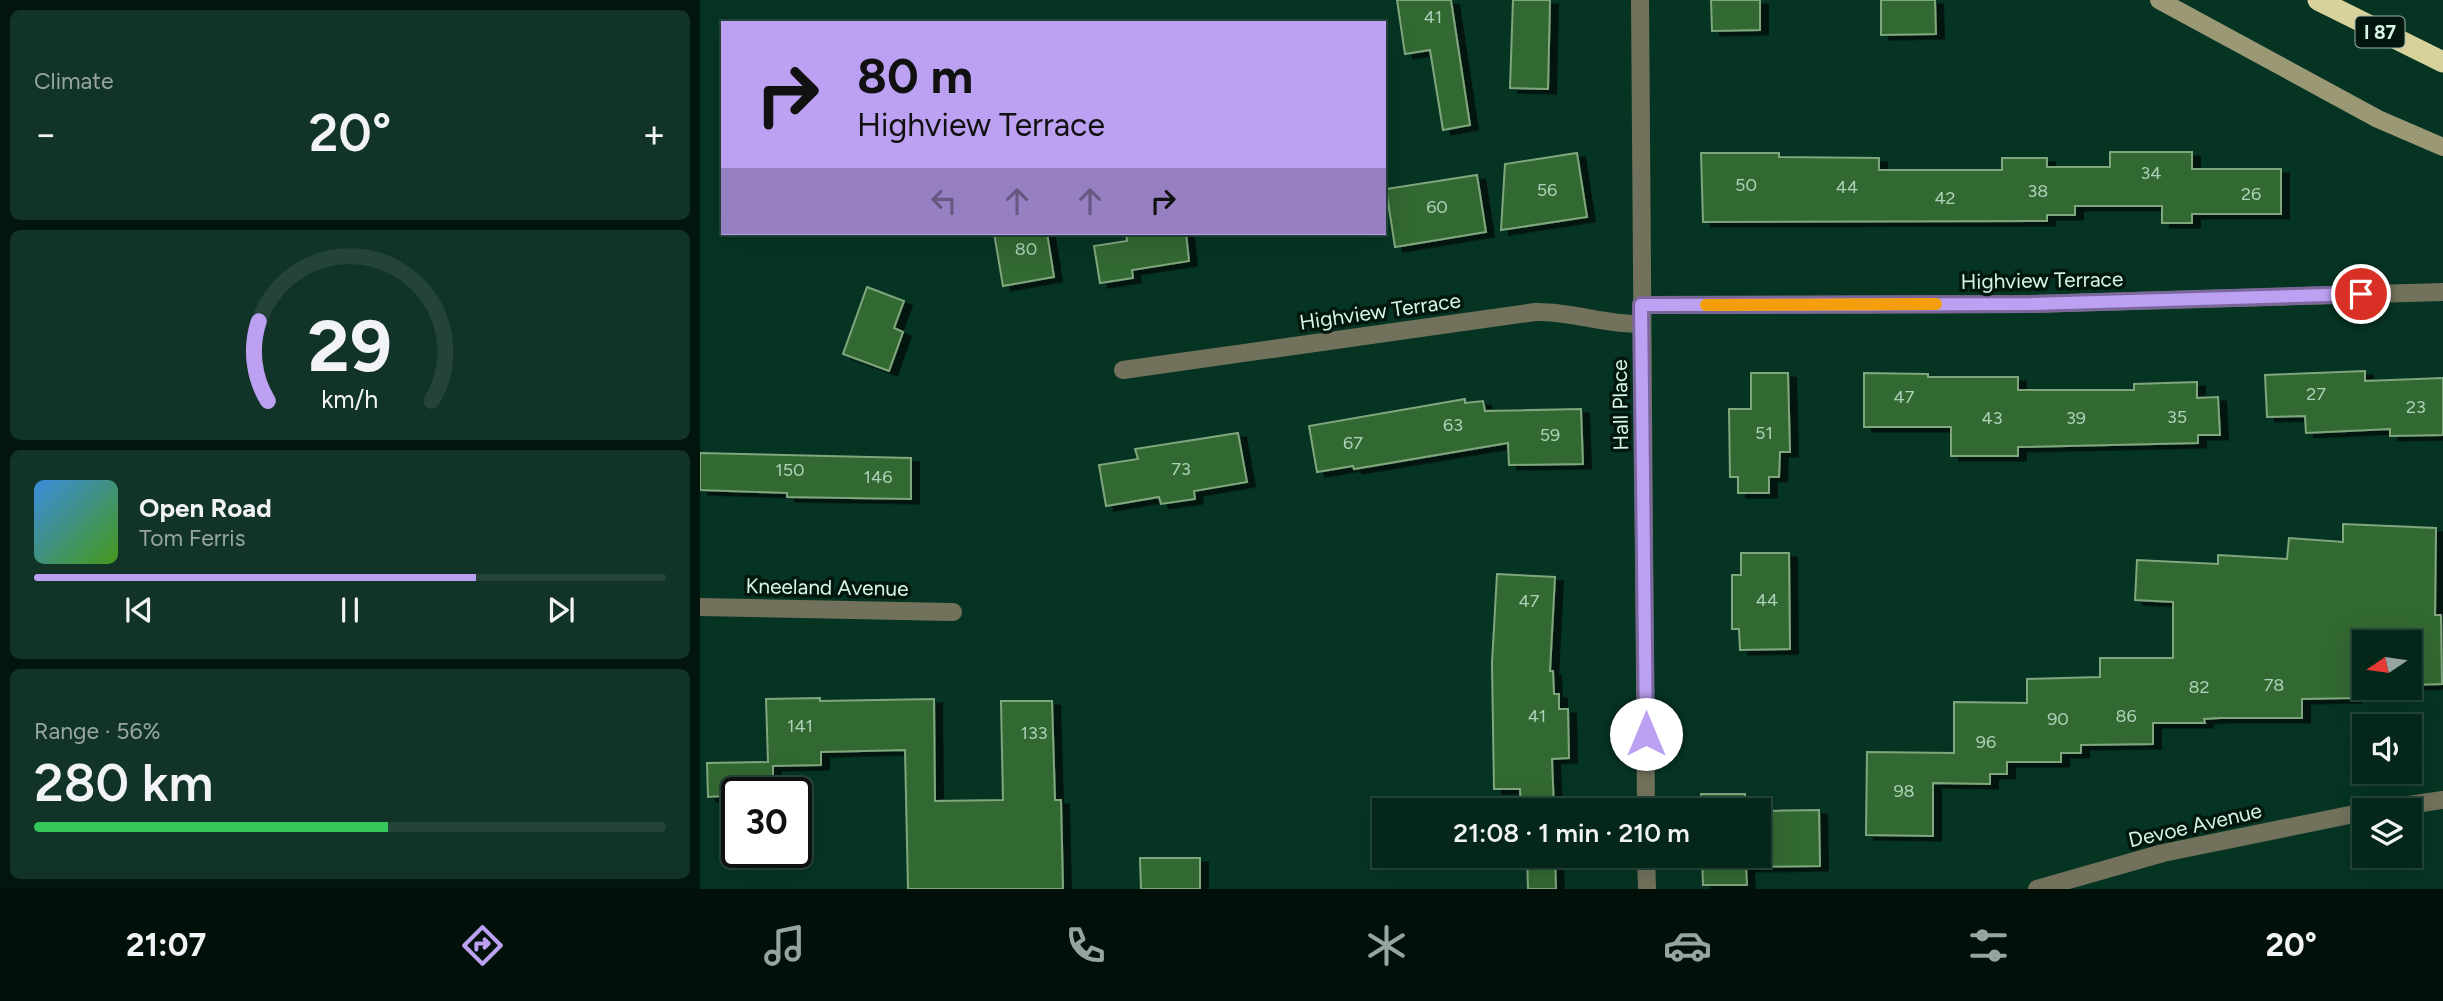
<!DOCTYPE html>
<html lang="en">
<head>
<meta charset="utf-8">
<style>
	:root { --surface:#04271a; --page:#123327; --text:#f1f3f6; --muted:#97a5a2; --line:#254439; --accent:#bca0f2 }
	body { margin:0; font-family:Figtree,sans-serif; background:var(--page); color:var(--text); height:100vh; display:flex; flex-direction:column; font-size:26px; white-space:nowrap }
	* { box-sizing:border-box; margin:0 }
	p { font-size:23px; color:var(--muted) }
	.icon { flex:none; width:38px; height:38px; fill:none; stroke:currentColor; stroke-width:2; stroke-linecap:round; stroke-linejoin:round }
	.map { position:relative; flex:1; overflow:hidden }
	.drawer { display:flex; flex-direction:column; gap:10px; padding:10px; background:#02150e; width:700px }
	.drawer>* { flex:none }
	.hud { position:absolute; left:21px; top:21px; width:665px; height:214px; border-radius:0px; box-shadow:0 7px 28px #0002,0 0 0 2px var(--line); background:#bca0f2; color:#111; overflow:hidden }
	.needle { width:46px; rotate:257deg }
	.controls { position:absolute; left:1652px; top:630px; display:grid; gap:14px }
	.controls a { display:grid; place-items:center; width:70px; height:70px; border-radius:0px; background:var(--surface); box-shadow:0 7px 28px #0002,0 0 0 2px var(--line); font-size:35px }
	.speed { position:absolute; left:21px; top:777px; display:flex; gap:14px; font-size:35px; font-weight:700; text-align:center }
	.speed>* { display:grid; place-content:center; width:91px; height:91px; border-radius:50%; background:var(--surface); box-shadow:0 7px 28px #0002,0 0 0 2px var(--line); line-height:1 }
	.speed .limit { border:4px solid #111; border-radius:10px; background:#fff; color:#111 }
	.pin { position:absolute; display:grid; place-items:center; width:60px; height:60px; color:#fff; margin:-30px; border:4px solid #fff; border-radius:50%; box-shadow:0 2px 7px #0007 }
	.me { position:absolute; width:77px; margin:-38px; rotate:0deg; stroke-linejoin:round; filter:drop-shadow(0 0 5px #0008) }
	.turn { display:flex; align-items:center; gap:24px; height:147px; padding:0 21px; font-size:32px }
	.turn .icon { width:91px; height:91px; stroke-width:2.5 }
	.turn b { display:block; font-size:49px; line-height:60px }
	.lanes { display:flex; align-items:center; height:66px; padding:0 21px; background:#0003; justify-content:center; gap:35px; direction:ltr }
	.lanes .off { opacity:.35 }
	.big { font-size:52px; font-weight:600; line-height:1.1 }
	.drawer .widget { flex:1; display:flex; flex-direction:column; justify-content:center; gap:10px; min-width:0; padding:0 24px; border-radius:10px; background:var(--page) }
	.drawer .dial { align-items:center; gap:0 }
	.dial svg { height:182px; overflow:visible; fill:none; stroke:var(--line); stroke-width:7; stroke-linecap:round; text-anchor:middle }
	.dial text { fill:var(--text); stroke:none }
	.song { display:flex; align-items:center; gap:21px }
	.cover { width:84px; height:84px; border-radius:10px; background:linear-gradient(135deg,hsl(210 70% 55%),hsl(100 70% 35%)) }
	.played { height:7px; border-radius:4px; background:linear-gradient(90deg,var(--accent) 70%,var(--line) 70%) }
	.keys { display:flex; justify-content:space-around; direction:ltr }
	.heat { display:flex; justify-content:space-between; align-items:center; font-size:38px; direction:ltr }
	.charge { height:10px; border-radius:5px; background:linear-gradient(90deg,#34c759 56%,var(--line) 0) }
	.trip { position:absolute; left:672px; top:798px; width:399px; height:70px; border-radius:0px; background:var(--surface); box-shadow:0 7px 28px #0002,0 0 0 2px var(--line); font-weight:600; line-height:70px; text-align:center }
	.dock { display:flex; height:112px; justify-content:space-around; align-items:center; background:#02100a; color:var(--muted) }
	.dock .icon { width:49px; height:49px }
	.dock .active { color:var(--accent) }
	.dock b { font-size:32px; color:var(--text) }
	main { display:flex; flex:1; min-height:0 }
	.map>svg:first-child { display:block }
	.building { fill:#326732; stroke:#80a67e; stroke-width:2; filter:url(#shadow) }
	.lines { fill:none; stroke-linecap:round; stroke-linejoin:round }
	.street { stroke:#72715b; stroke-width:18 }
	.secondary { stroke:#9b9876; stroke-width:18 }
	.highway { stroke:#d7d29c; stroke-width:21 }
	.route-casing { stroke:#7a689d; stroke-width:18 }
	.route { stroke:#bca0f2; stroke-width:12 }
	.slow { stroke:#f59e0b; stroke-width:12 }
	.labels { text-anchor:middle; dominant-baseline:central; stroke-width:7; stroke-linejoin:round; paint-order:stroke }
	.number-label { font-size:18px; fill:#aed2b9 }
	.shield { fill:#02180f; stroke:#98b3a6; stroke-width:2 }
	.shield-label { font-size:19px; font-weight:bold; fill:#d8f5e6 }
	.street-label { font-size:21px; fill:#d8f5e6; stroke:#02180f }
</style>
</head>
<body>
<main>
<section class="drawer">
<div class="widget"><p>Climate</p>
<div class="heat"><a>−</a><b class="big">20°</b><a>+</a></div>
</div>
<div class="widget dial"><svg viewBox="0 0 100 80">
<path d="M14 69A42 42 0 1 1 86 69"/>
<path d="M14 69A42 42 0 0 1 10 34" stroke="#bca0f2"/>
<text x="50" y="56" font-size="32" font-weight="700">29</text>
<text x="50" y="72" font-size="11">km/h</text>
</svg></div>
<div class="widget">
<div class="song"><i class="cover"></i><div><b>Open Road</b><p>Tom Ferris</p></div></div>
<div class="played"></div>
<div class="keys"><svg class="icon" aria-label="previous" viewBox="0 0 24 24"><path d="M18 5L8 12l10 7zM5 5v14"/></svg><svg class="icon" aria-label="pause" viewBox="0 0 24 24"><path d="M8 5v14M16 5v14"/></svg><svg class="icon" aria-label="next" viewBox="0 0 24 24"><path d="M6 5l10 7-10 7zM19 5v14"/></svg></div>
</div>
<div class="widget"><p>Range · 56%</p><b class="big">280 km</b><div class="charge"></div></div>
</section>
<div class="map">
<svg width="1743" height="889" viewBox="0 0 1743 889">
	<defs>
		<filter id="shadow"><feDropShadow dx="8" dy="4.5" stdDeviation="0" flood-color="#0009"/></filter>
	</defs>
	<rect width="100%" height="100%" fill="#063423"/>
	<path class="building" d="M 697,0 L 751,0 L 770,125 L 743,130 L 730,50 L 705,54 Z
		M 813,0 L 850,0 L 848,89 L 810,88 Z
		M 1011,0 L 1060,0 L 1060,30 L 1012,31 Z
		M 1181,0 L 1235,0 L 1236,34 L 1181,35 Z
		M 1410,152 L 1492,152 L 1492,169 L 1581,169 L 1581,214 L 1492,214 L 1492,223 L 1462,223 L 1462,206 L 1375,206 L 1375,215 L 1347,215 L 1347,221 L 1003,222 L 1001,153 L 1079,153 L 1079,157 L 1179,158 L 1179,170 L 1302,170 L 1302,158 L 1347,158 L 1347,167 L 1410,167 Z
		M 877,153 L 887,217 L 801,230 L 805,164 Z
		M 777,175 L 786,232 L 695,247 L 686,189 Z
		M 294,233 L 347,233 L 354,277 L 303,286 Z
		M 426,233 L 486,233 L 489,261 L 432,270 L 433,278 L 400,283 L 394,246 L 427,241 Z
		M 167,287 L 204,301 L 194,328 L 203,332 L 189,371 L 143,354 Z
		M 1665,371 L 1665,381 L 1743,378 L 1743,435 L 1690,436 L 1690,429 L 1606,433 L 1605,416 L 1567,417 L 1565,375 Z
		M 1051,373 L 1088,373 L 1090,452 L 1080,452 L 1079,477 L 1069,477 L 1069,493 L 1038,493 L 1038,477 L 1030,477 L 1029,409 L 1051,409 Z
		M 1164,373 L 1228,374 L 1228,377 L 1318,377 L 1318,390 L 1434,390 L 1434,384 L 1497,382 L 1497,398 L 1518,397 L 1520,435 L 1498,435 L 1498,443 L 1318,447 L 1318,456 L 1251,456 L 1251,427 L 1164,427 Z
		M 765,399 L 765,403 L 783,401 L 785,411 L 881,409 L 883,464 L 809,465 L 808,443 L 654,469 L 653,466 L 617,472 L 609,426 Z
		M 538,433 L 547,482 L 494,491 L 495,499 L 461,504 L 459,497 L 406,506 L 399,465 L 438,459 L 435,449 Z
		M 0,453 L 211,458 L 211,499 L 87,497 L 87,493 L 0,490 Z
		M 1643,524 L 1736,528 L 1735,615 L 1741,615 L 1742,684 L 1710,685 L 1710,642 L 1664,642 L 1664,685 L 1653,685 L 1653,698 L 1602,699 L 1602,718 L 1520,718 L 1504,719 L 1505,723 L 1453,723 L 1453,744 L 1381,745 L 1381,753 L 1361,753 L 1361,762 L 1307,762 L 1307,774 L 1290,774 L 1290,784 L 1233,783 L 1233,836 L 1166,835 L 1167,752 L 1254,753 L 1254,702 L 1327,703 L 1327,679 L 1400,677 L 1400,658 L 1473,658 L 1473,602 L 1435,600 L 1437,560 L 1518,564 L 1518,555 L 1587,559 L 1589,538 L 1643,542 Z
		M 1041,553 L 1089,553 L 1090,649 L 1040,650 L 1039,629 L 1032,629 L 1032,575 L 1041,575 Z
		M 797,574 L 855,577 L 850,671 L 853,671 L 854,694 L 859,694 L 859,709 L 868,709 L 869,758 L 852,759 L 854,810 L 821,810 L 820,789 L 794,789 L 792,663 Z
		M 120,698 L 120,701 L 234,699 L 235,801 L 303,800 L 301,701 L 352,701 L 355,800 L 361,800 L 363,889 L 208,889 L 205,750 L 121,752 L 121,765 L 73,766 L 73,793 L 8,797 L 7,763 L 68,762 L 66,699 Z
		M 1001,794 L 1045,794 L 1045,810 L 1001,810 Z
		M 1119,810 L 1120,866 L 1046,867 L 1047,885 L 1003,885 L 1002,856 L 1059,856 L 1059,811 Z
		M 827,856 L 855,856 L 856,889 L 828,889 Z
		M 440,858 L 500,858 L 500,889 L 441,889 Z"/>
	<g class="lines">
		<path class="street" d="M 940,0 L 946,810
			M 941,305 L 1332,304 L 1743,292
			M 423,370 L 835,312 C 872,311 905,325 942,324
			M 0,607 L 253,612
			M 1674,810 L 1743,800
			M 946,856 L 947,889
			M 1337,889 L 1463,853 L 1664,812"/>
		<path class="secondary" d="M 1459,0 L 1678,119 L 1743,147"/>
		<path class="highway" d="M 1618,0 L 1743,62"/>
	</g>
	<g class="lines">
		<g class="route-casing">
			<path id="route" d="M 946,734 L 941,305 L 1332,304 L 1661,294"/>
		</g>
		<use href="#route" class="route"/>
		<path class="slow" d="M 1006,305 L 1236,304"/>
	</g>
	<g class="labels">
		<g class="number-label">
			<text x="733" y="17">41</text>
			<text x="1451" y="173">34</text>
			<text x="1046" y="185">50</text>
			<text x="1147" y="187">44</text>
			<text x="847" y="190">56</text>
			<text x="1338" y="191">38</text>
			<text x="1551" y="194">26</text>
			<text x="1245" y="198">42</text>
			<text x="737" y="207">60</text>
			<text x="326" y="249">80</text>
			<text x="1616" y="394">27</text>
			<text x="1204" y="397">47</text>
			<text x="1716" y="407">23</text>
			<text x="1477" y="417">35</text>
			<text x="1292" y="418">43</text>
			<text x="1376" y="418">39</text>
			<text x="753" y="425">63</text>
			<text x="1064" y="433">51</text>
			<text x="850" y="435">59</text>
			<text x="653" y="443">67</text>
			<text x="481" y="469">73</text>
			<text x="90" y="470">150</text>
			<text x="178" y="477">146</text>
			<text x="1067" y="600">44</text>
			<text x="829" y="601">47</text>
			<text x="1574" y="685">78</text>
			<text x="1499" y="687">82</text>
			<text x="837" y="716">41</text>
			<text x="1426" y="716">86</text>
			<text x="1358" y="719">90</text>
			<text x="100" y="726">141</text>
			<text x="334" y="733">133</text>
			<text x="1286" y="742">96</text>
			<text x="1204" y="791">98</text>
		</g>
		<rect class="shield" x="1655.5" y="16.5" width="49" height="31" rx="5"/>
		<g class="shield-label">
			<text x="1680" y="32">I 87</text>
		</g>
		<g class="street-label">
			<text transform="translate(1342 280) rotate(-1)">Highview Terrace</text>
			<text transform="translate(680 311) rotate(-8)">Highview Terrace</text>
			<text transform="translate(920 405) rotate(-91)">Hall Place</text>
			<text transform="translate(127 587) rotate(1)">Kneeland Avenue</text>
			<text transform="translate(1495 825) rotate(-13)">Devoe Avenue</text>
		</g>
	</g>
</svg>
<div class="controls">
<a><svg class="needle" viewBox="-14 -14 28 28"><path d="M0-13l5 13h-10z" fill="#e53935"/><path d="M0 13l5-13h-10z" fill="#97a5a2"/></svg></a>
<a><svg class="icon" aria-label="sound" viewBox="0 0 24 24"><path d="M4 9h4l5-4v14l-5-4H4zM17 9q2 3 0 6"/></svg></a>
<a><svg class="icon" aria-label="layers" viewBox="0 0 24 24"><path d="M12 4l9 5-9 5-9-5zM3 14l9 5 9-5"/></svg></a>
</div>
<div class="speed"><div class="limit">30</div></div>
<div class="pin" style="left:1661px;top:294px;background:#d93025"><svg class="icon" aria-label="arrive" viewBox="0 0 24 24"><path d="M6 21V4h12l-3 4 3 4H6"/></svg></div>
<svg class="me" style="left:946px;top:734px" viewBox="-20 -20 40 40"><circle r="19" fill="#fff"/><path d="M0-13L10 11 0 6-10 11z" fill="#bca0f2"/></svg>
<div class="trip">21:08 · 1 min · 210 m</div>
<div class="hud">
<div class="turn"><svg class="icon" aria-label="right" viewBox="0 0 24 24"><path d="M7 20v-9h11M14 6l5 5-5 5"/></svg><div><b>80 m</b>Highview Terrace</div></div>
<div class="lanes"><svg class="icon off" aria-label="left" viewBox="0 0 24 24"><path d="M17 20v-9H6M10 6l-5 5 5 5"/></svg><svg class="icon off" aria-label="ahead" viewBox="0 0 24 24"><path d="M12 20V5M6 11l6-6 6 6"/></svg><svg class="icon off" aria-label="ahead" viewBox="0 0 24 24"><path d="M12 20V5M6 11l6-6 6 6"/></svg><svg class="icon" aria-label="right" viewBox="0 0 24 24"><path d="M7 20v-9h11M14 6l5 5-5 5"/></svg></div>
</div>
</div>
</main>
<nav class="dock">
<b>21:07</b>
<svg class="icon active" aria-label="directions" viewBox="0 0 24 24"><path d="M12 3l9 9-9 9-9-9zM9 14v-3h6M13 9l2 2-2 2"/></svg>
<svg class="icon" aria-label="music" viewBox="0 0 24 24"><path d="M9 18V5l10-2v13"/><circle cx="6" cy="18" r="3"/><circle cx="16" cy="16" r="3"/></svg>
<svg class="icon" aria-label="phone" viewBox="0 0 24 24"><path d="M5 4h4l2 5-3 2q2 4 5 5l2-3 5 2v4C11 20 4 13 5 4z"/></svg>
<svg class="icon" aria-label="climate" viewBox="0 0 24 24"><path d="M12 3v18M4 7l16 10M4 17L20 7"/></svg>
<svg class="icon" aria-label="car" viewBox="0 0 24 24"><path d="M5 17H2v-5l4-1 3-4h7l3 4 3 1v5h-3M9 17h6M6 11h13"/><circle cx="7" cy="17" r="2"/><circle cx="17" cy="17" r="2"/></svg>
<svg class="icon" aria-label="filters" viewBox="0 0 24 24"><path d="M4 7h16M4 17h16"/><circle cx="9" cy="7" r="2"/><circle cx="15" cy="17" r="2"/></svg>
<b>20°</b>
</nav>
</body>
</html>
